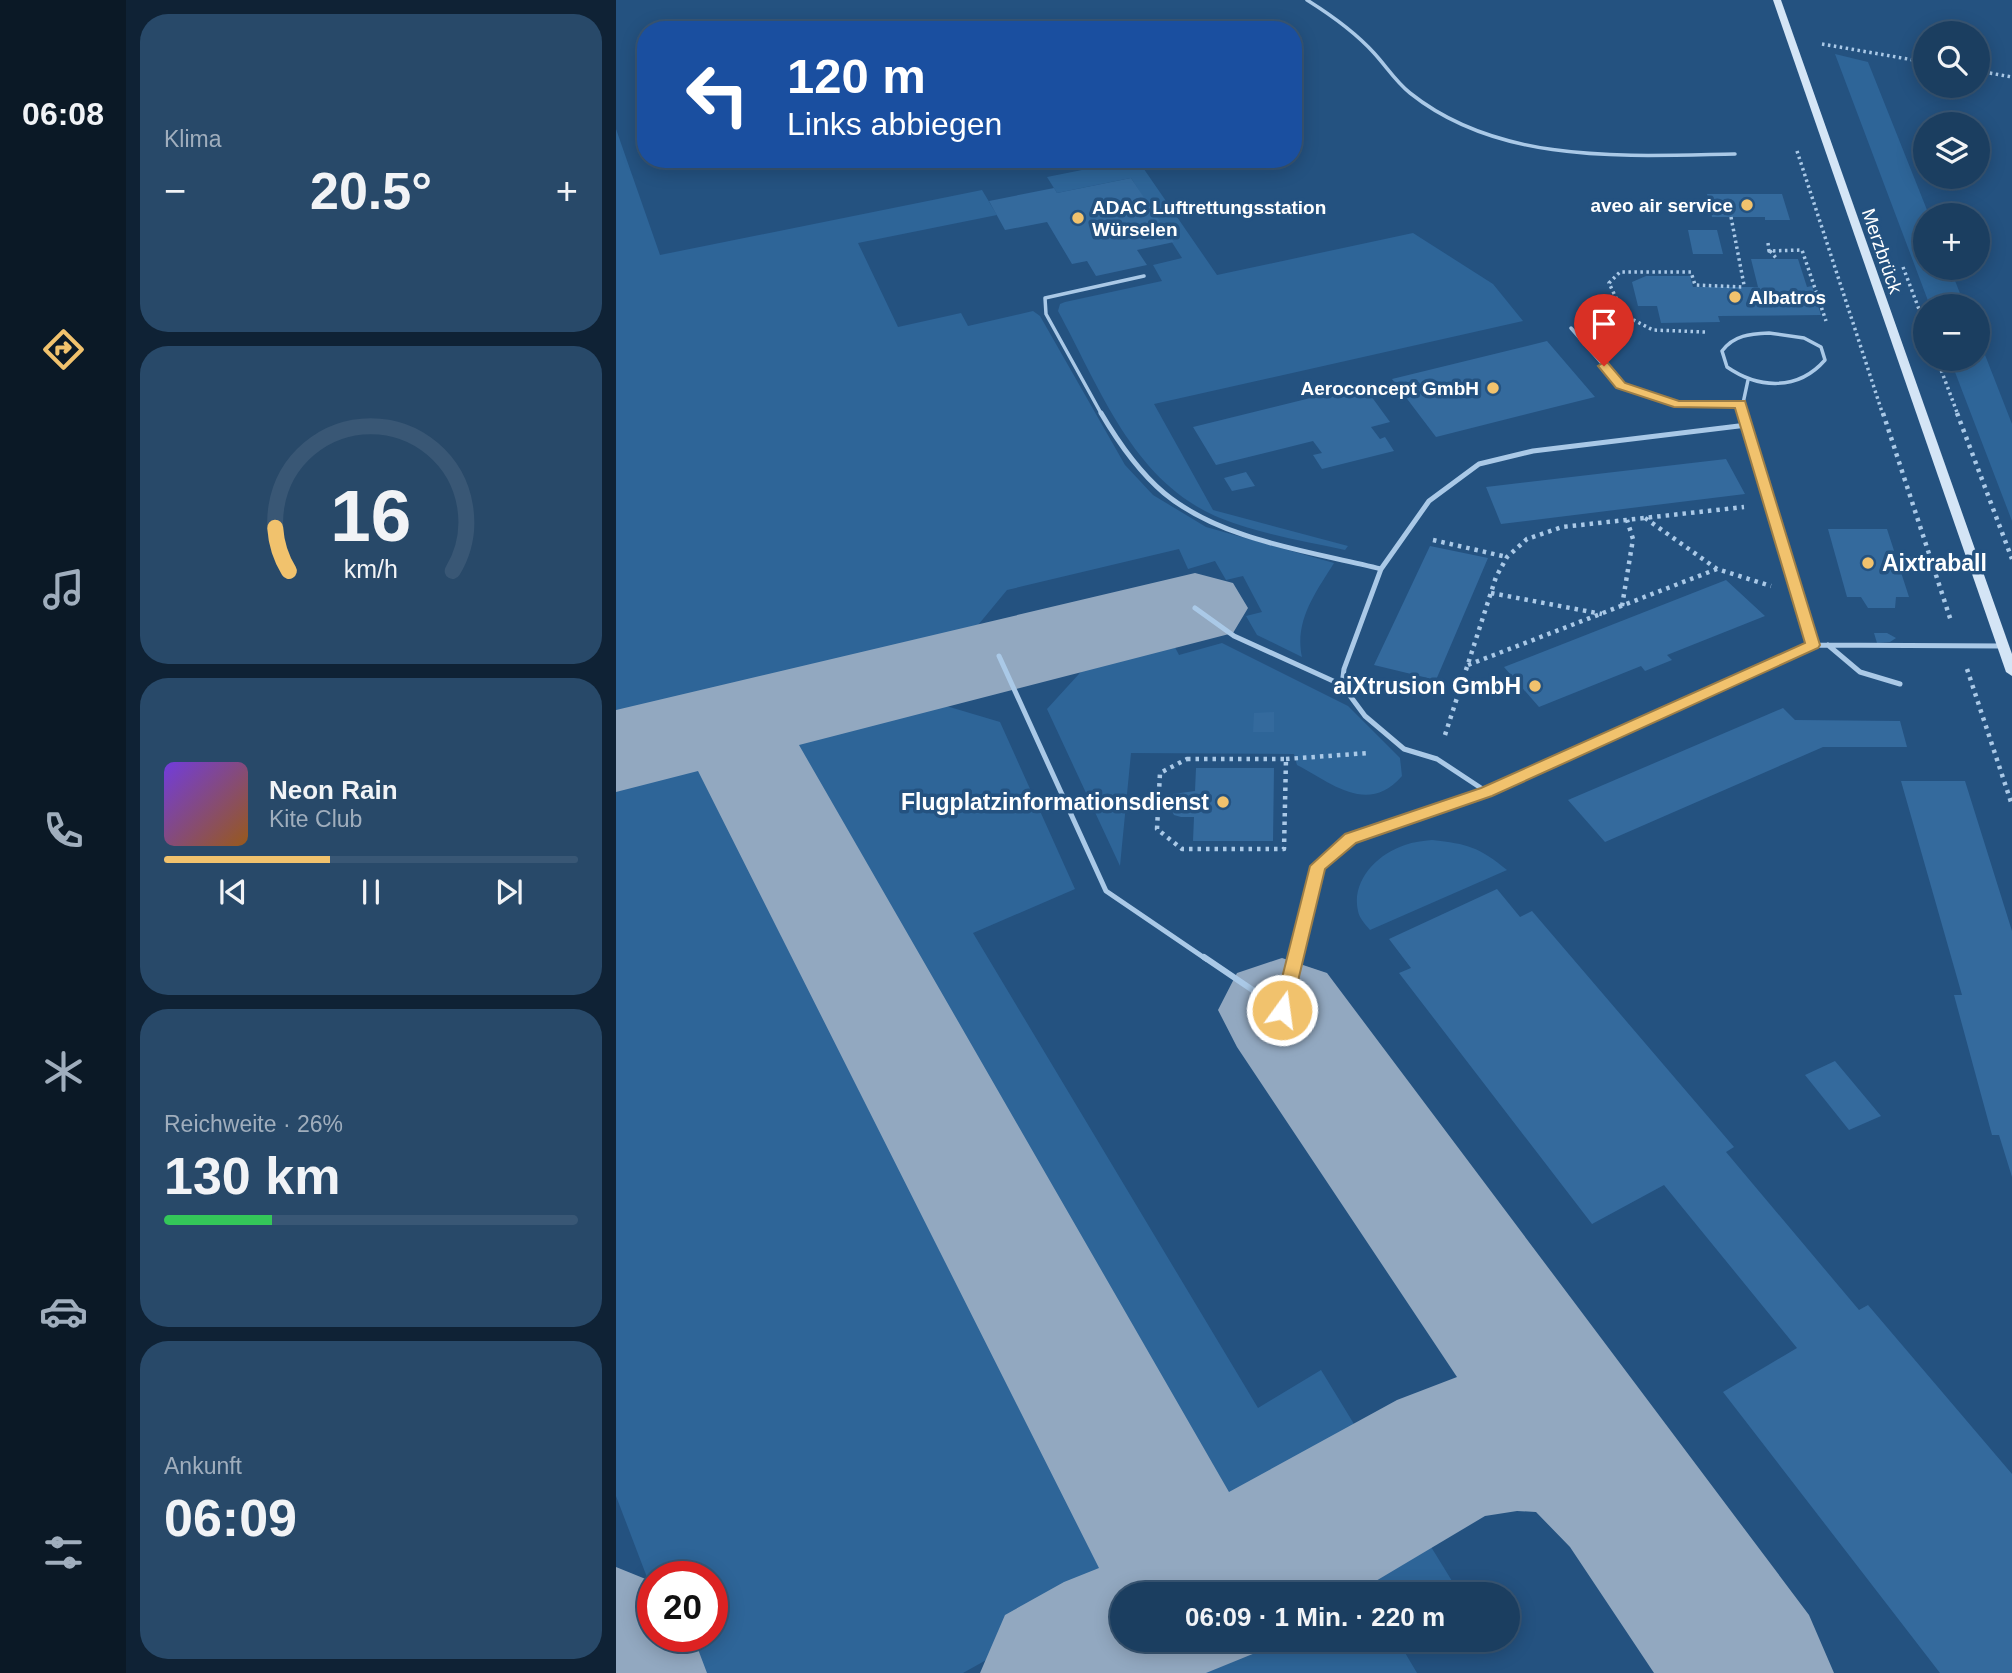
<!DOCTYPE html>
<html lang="de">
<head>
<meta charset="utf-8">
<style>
	:root { --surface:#1b3e60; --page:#284969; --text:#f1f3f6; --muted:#a0aebd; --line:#395775; --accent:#f1c26d }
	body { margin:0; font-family:Helvetica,sans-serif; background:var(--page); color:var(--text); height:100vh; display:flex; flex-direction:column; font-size:26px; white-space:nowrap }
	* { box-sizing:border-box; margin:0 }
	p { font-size:23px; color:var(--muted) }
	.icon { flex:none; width:38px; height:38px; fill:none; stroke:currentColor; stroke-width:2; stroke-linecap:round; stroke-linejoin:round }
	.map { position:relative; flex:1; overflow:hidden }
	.side { display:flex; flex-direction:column; gap:14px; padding:14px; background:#0f2235; width:490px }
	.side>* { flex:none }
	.banner { position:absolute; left:21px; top:21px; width:665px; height:147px; border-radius:28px; box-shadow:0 4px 18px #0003,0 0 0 2px var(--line); background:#1a4fa0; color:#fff; overflow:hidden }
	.buttons { position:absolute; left:1297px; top:21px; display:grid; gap:14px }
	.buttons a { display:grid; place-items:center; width:77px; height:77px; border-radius:50%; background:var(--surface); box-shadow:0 4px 18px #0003,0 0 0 2px var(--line); font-size:35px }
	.speed { position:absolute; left:21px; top:1561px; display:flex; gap:14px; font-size:35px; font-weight:700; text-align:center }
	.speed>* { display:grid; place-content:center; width:91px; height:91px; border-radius:50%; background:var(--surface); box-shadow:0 4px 18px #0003,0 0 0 2px var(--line); line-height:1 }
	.speed .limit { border:10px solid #d22; background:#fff; color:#111 }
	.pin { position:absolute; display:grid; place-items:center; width:60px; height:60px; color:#fff; margin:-72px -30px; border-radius:50% 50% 50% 0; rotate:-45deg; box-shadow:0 0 7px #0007 }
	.pin .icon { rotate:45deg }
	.me { position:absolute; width:77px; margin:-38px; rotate:14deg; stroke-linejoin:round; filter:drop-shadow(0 0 5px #0008) }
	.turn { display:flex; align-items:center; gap:24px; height:147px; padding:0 35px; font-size:32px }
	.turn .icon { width:91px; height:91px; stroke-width:2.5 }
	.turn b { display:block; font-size:49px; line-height:60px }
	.big { font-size:52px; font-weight:800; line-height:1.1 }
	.side .card { flex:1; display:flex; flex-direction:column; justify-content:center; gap:10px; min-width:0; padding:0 24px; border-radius:28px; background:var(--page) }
	.side .dial { align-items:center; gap:0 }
	.dial svg { height:182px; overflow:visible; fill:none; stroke:var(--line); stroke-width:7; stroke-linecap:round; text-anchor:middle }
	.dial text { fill:var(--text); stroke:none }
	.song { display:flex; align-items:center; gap:21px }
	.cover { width:84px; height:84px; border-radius:10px; background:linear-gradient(135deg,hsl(260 70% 55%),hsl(30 70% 35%)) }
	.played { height:7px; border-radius:4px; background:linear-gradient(90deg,var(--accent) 40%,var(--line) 40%) }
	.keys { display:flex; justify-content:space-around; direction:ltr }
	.heat { display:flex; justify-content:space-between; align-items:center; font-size:38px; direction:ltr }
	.charge { height:10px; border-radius:5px; background:linear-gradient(90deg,#34c759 26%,var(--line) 0) }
	.trip { position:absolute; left:494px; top:1582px; width:410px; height:70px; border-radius:35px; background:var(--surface); box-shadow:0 4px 18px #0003,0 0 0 2px var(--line); font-weight:800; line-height:70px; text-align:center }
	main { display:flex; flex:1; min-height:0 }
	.menu { display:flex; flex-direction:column; width:126px; justify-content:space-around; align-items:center; background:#0b1926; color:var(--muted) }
	.menu .icon { width:49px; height:49px }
	.menu .on { color:var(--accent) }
	.menu b { font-size:32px; color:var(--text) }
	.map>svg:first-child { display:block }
	.green { fill:#2e6598 }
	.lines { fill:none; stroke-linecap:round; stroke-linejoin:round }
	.taxiway { fill:#92a8c0; fill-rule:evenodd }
	.building { fill:#346a9d }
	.path-far1 { stroke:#aac9e7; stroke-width:3.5; stroke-dasharray:2.5 3.5; stroke-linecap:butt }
	.path { stroke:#aac9e7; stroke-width:4.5; stroke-dasharray:3.5 5; stroke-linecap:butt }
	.lane-far2 { stroke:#aac9e7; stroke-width:3.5 }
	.lane-far1 { stroke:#aac9e7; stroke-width:5 }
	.lane { stroke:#aac9e7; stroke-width:6 }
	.secondary { fill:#d4e5f6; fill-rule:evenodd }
	.route { fill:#f1c26d; stroke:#9d7e47; stroke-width:2 }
	.poi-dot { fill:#f1c26d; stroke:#245280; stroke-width:2.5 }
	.labels { text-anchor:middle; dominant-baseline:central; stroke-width:7; stroke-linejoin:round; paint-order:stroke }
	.far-poi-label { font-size:19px; font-weight:bold; fill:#fff; stroke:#245280; text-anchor:end }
	.far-street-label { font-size:19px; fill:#fff; stroke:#245280 }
	.poi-label { font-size:23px; font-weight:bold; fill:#fff; stroke:#245280; text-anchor:end }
</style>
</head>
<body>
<main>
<nav class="menu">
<b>06:08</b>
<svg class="icon on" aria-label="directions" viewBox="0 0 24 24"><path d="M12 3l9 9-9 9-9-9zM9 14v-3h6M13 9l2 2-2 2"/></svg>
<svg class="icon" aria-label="music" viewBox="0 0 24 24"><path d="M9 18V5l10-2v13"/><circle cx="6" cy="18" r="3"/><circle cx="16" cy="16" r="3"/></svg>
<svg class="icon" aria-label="phone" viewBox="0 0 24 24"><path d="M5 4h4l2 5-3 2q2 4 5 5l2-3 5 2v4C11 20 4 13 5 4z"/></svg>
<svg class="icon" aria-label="climate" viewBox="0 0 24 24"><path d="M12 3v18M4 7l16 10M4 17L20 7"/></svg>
<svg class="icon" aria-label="car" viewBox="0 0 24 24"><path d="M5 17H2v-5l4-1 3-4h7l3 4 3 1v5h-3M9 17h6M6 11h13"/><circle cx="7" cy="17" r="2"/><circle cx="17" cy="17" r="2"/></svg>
<svg class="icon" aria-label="filters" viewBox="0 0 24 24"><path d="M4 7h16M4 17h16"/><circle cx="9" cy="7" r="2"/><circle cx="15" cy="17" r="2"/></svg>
</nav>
<section class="side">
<div class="card"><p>Klima</p>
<div class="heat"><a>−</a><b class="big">20.5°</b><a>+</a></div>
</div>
<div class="card dial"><svg viewBox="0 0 100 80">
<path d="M14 69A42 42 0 1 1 86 69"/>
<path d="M14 69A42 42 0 0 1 8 50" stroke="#f1c26d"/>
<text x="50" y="56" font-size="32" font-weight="700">16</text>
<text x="50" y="72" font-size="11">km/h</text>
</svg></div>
<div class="card">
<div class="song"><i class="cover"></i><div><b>Neon Rain</b><p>Kite Club</p></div></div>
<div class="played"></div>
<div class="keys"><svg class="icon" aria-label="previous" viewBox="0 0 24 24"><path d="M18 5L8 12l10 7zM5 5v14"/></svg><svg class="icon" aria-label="pause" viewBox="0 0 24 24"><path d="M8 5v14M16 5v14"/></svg><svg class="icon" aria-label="next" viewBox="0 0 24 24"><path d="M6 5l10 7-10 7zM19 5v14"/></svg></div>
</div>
<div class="card"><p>Reichweite · 26%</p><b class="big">130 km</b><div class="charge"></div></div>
<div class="card"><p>Ankunft</p><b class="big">06:09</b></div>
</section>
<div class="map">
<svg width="1396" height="1673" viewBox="0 0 1396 1673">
	<rect width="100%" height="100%" fill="#245280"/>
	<path class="green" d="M 1219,54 L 1252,62 L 1313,215 L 1309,215 L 1309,268 L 1334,268 L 1349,306 L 1314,306 Z
		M 0,129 L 44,255 L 366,190 L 381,215 L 242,243 L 282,327 L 345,313 L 352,326 L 417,311 L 424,316 L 509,465 L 537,495 L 590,527 L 718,563 C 700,592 678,621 686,657 L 641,635 L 630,616 L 646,612 L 627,576 L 610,580 L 599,561 L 572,569 L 563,549 L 391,590 L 348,642 L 0,726 Z
		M 521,159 L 601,275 L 797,233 L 877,284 L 907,321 L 538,404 L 597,510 L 732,546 L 729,550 C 688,541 644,534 604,518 C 517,482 484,388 442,311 L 444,304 L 449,302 L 546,281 L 537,265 L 566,258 L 515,178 L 441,193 L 431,177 Z
		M 1362,337 L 1396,424 L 1396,521 L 1334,359 L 1362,359 Z
		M 552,634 L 563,655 L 606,643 L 732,706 L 784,758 L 786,776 C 752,815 717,784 681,765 L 678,754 L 515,753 L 504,866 L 431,709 L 483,652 Z
		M 300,697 L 384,722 L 459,889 L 357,933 L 642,1408 L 705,1370 L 749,1442 L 734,1457 L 347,1673 L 67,1673 L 53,1636 L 96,1636 L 96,1577 L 37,1577 L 37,1593 L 0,1496 L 0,773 Z
		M 816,840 C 852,844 863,847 891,870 L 754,930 C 750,925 743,918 742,911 C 735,881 761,854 789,845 C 797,842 807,841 816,840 Z
		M 801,1524 L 844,1594 L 680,1594 Z
		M 601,1640 L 807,1640 L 788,1651 L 801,1673 L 543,1673 Z"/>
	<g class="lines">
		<path class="taxiway" d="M 579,573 L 617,583 L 632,608 L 617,633 L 183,745 L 613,1492 L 781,1400 L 841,1377 L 621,1047 L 602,1010 L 621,973 L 666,958 L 711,973 L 1193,1615 L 1218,1673 L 1038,1673 L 954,1547 L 920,1512 L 901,1511 L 869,1516 L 738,1594 L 506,1594 L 506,1640 L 662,1640 L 644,1651 L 590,1673 L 364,1673 L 389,1615 L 448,1582 L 483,1568 L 82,771 L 0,792 L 0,710 Z
			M 0,1567 L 37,1582 L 37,1636 L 77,1636 L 91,1673 L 0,1673 Z"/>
	</g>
	<path class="building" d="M 515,178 L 558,242 L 521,250 L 531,265 L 480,276 L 471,261 L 456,264 L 431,222 L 389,230 L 373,201 L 438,188 L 441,193 Z
		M 1091,194 L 1166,194 L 1174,220 L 1149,220 L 1149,217 L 1096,217 Z
		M 1072,230 L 1101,230 L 1107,254 L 1077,254 Z
		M 1135,259 L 1182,259 L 1191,287 L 1196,286 L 1205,315 L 1102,316 L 1104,322 L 1045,323 L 1041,306 L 1022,306 L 1016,282 L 1030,276 L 1074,276 L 1077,287 L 1142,287 Z
		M 931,341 L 979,397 L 820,437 L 776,379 Z
		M 747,385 L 774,422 L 755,427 L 764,439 L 769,437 L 778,451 L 706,469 L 697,455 L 706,453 L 697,441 L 600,465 L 577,427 Z
		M 1110,459 L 1129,494 L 885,524 L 870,487 Z
		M 630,472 L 639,486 L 616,491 L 608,478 Z
		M 1212,529 L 1271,529 L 1293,597 L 1280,597 L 1279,608 L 1252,608 L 1245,597 L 1231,597 Z
		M 814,546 L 872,558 L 820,680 L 758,665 Z
		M 1110,580 L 1149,616 L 1051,655 L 1056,660 L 1029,671 L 1025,666 L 923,707 L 888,667 Z
		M 1258,633 L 1271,633 L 1280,638 L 1274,642 L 1261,643 Z
		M 1167,708 L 1179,720 L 1284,721 L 1291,747 L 1207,747 L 989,842 L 952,800 Z
		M 658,712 L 658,732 L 637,732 L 638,713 Z
		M 580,768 L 658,768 L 657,841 L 577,841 L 578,817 L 565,817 L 558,815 L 556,811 L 557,794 L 579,791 Z
		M 1285,781 L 1349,781 L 1396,931 L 1396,1177 L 1383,1135 L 1376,1135 L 1338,995 L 1346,995 Z
		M 881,889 L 904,917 L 916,911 L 1118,1147 L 1110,1152 L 1243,1310 L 1252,1305 L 1396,1474 L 1396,1673 L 1324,1673 L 1107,1392 L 1181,1348 L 1048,1185 L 976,1224 L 783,973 L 795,968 L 773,939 Z
		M 1219,1061 L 1265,1116 L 1233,1130 L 1189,1075 Z"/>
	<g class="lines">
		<path class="path-far1" d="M 1206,44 L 1309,62
			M 1362,71 L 1396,77
			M 1181,151 L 1267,415
			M 1115,217 L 1128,285
			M 1152,243 L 1153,251 L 1186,250 L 1210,321
			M 1154,251 L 1161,259
			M 1287,267 L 1309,325
			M 1089,332 L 1037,330 L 1008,315 L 993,283 L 1004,272 L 1075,272 L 1079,285 L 1128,287
			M 1321,359 L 1342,415"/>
		<path class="path" d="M 1267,413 L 1335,621
			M 1341,413 L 1396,559
			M 1029,518 L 1101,569 L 1155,586
			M 817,540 L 891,557
			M 875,593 L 986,614
			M 1006,606 L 1017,539 L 1011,520
			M 852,665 L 1101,569
			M 1351,669 L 1396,805
			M 829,735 L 880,577 L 891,557 L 911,539 L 946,527 L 1128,507
			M 571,759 L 670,759 L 668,849 L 566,849 L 541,829 L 544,773 Z
			M 670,759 L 752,753"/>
		<path class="lane-far2" d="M 691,0 C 715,15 739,32 758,53 C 770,66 780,82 794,93 C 884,165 1010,156 1119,154
			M 955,328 L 1005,385 L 1062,405 L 1125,404
			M 1153,333 L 1188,338 L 1205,347 L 1209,360 C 1182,391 1143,389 1111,367 L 1106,351 C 1118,335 1134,334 1153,333 Z
			M 486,415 L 430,314 L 429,298 L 528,276
			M 1128,415 L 1126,408 L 1132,380"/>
		<path class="lane-far1" d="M 485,413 C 502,442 522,471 548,493 C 606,541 694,551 765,569
			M 1127,413 L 1197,645
			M 1131,425 L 917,451 L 863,464 L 813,501 L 765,569 L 728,669 L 726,685 L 749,716 L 788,749 L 821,759 L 871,792 L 1197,645 L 1387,646
			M 579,608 L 618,636 L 726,685
			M 1212,645 L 1244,672 L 1284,684
			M 383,656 L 490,891 L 590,959
			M 679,959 L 702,866 L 734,839 L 870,792"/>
		<path class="lane" d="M 588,957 L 666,1010 L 679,957"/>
		<path class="secondary" d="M 1157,0 L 1165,0 L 1396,654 L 1396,676 L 1390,672 Z"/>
	</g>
	<path class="route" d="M 988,362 L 992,363 L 1009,383 L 1063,401 L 1129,401 L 1204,645 L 1202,648 L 876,796 L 740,843 L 709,869 L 675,1010 L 672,1015 L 660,1015 L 658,1010 L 694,866 L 729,834 L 865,788 L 1189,643 L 1119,408 L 1058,407 L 1000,388 L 982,366 Z"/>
	<g class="poi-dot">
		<circle cx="1131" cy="205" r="7"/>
		<circle cx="462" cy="218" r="7"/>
		<circle cx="1119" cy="297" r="7"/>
		<circle cx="877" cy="388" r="7"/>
		<circle cx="1252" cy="563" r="7"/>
		<circle cx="919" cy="686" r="7"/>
		<circle cx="607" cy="802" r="7"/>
	</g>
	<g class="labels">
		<g class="far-poi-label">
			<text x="1117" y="205">aveo air service</text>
			<text x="476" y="207" text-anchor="start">ADAC Luftrettungsstation<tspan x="476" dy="22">Würselen</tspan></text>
			<text x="1133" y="297" text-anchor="start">Albatros</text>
			<text x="863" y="388">Aeroconcept GmbH</text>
		</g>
		<g class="far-street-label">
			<text transform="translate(1266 251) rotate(71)">Merzbrück</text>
		</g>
		<g class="poi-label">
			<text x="1266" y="563" text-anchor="start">Aixtraball</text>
			<text x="905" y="686">aiXtrusion GmbH</text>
			<text x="593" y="802">Flugplatzinformationsdienst</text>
		</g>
	</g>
</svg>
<div class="buttons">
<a><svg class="icon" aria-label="search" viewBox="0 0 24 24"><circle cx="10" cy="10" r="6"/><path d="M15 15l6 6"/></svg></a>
<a><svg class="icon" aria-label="layers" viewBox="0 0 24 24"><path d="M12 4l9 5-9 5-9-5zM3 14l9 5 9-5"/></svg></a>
<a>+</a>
<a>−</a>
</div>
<div class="speed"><div class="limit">20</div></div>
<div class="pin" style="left:988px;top:366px;background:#d93025"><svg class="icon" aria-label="arrive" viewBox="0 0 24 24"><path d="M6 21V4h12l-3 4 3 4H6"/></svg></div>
<svg class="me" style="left:666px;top:1010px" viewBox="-20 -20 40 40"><circle r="17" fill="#f1c26d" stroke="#fff" stroke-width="3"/><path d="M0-11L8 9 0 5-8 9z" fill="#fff"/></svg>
<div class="trip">06:09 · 1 Min. · 220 m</div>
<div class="banner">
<div class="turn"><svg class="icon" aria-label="left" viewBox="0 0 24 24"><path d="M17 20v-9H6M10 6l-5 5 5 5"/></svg><div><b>120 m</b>Links abbiegen</div></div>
</div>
</div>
</main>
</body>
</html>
